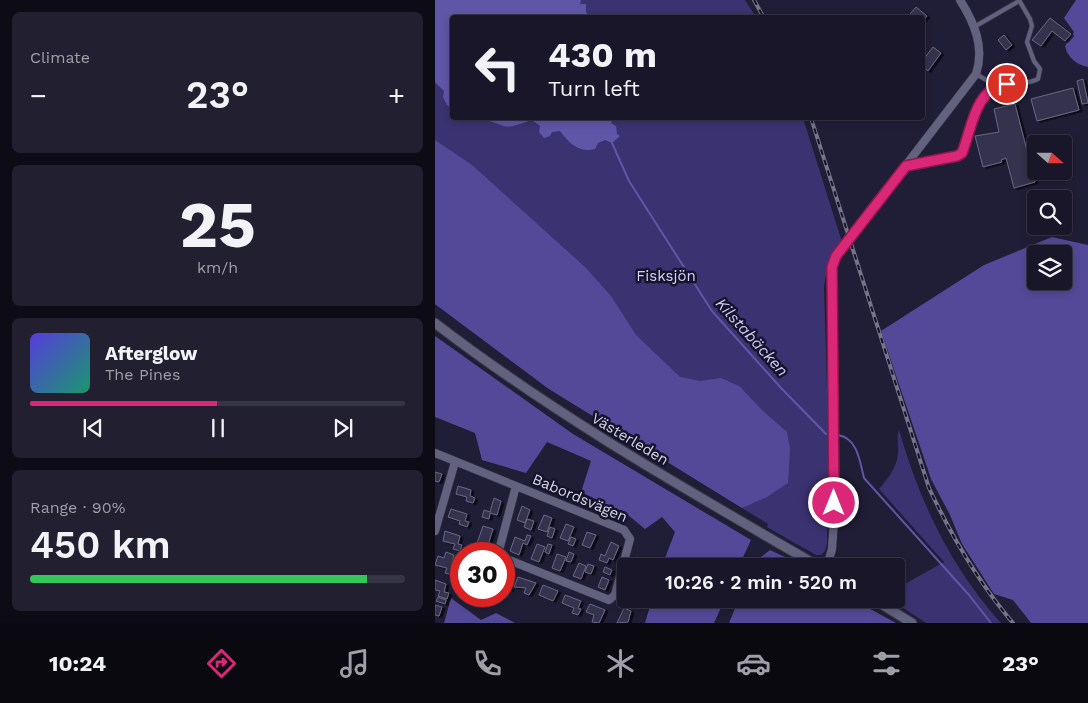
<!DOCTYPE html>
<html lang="en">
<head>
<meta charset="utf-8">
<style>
	:root { --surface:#181628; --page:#211f30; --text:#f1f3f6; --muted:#9f9fa8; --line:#363545; --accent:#db2777 }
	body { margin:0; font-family:"Work Sans",sans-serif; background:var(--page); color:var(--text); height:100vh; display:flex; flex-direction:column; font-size:19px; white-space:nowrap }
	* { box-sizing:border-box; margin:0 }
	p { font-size:16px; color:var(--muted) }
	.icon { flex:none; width:28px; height:28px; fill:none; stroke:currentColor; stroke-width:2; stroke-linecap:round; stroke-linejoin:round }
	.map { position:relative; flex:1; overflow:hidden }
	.side { display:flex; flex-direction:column; gap:12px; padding:12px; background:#0d0c16; width:435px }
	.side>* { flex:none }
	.hud { position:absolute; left:15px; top:15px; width:475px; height:105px; border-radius:5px; box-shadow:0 2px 8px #0003,0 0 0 1px var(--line); background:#181628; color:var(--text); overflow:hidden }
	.needle { width:32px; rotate:111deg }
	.fabs { position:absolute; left:592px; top:135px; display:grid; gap:10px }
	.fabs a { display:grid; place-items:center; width:45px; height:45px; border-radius:5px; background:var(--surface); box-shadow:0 2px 8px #0003,0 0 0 1px var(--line); font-size:25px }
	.speed { position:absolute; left:15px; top:542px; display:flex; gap:10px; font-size:25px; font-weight:700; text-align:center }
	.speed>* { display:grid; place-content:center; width:65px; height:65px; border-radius:50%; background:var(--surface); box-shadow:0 2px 8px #0003,0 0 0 1px var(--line); line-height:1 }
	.speed .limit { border:8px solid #d22; background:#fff; color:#111 }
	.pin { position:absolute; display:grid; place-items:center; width:42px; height:42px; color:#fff; margin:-21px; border:2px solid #fff; border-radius:50%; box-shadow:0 1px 5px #0007 }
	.me { position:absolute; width:55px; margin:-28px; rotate:0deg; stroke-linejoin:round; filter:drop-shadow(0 0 4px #0008) }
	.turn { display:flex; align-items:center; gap:18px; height:105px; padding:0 15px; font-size:22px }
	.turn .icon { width:65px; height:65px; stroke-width:2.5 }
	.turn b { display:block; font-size:35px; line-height:42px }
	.big { font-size:38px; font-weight:600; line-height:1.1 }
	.side .tile { flex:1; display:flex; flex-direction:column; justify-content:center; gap:8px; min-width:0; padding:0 18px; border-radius:8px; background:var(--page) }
	.side .dial { align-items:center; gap:0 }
	.dial b { font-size:65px; line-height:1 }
	.song { display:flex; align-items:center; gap:15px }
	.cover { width:60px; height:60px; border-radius:8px; background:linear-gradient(135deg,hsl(250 70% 55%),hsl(160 70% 35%)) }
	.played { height:5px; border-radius:2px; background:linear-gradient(90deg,var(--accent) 50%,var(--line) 50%) }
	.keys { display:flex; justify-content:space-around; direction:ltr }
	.heat { display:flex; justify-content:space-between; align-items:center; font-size:28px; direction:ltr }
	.charge { height:8px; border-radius:4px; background:linear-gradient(90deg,#34c759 90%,var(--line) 0) }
	.trip { position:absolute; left:182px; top:558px; width:288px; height:50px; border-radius:5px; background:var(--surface); box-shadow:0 2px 8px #0003,0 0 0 1px var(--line); font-weight:600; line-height:50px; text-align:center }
	.tab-bar { display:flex; height:80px; justify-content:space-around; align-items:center; background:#0a0910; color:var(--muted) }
	.tab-bar .icon { width:35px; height:35px }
	.tab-bar .on { color:var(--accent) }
	.tab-bar b { font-size:22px; color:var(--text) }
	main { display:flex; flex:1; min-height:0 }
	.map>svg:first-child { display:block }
	.green { fill:#3b3272 }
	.forest { fill:#534998; fill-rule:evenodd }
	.water { fill:#6056a7 }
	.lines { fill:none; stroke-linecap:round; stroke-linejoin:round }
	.stream { stroke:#6056a7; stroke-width:2 }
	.building { fill:#35334e; stroke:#686785; filter:url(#shadow) }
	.service-casing { stroke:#3b384d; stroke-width:5.5 }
	.minor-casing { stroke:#3b384d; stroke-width:9 }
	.tertiary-casing { stroke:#3b384d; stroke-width:11 }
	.service { stroke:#62617e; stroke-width:4 }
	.minor { stroke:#62617e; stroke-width:8 }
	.tertiary { stroke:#62617e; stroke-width:9 }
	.rail-casing { stroke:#757489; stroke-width:4 }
	.rail { stroke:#16142c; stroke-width:2; stroke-dasharray:5.5; stroke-linecap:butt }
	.route-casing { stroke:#8e194d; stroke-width:12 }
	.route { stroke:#db2777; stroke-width:9 }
	.labels { text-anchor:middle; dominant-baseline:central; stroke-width:5; stroke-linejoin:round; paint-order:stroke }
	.park-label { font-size:15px; fill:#d2d0fd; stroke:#16142c }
	.street-label { font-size:15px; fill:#d5d5e6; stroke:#16142c }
	.water-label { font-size:16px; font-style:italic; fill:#cbc9f6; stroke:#16142c }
</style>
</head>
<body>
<main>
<section class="side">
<div class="tile"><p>Climate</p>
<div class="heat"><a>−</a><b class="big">23°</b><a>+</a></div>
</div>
<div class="tile dial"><b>25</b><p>km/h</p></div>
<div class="tile">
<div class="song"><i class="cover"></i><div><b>Afterglow</b><p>The Pines</p></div></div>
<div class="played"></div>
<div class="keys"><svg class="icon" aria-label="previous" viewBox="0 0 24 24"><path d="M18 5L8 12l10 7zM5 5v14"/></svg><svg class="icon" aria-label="pause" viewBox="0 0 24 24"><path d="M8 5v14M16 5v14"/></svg><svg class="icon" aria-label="next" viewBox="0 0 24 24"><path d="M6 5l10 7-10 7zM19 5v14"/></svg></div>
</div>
<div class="tile"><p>Range · 90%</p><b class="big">450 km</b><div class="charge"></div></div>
</section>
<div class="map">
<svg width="653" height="623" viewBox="0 0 653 623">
	<defs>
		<filter id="shadow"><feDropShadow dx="3" dy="1.5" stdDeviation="0" flood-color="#0009"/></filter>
	</defs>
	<rect width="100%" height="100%" fill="#201d36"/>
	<path class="green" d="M 0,0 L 310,0 L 321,17 L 18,18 L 18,118 L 368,118 L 407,242 L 394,260 L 389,286 L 395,493 L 393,494 L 392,544 L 390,551 L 386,555 L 381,555 L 337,530 L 332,527 L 333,524 L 114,389 L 0,304 Z
		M 464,430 C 484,500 516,568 566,623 L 491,623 L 455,599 L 461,599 L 461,589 L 509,562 L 444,489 C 452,480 462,467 463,454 C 464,446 461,438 464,430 Z"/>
	<path class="forest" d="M 641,0 L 653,0 L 653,67 C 642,65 632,57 630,46 L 639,32 L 629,18 Z
		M 0,140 L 37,165 L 150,267 L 176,296 L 201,335 L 245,377 L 265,381 L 286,378 L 304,386 L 329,412 L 352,432 L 355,449 L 353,483 L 332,497 L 307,508 L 114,389 L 0,304 Z
		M 617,237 L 653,245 L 653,623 L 596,623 L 578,600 L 559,594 L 527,544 L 515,515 L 496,479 L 446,331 L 549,265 ZM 601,254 L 629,254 L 629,281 L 601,281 Z
		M 0,336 L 138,434 L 316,540 L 304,566 L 227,566 L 240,532 L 227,517 L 210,529 L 193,515 L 146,492 L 156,461 L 112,442 L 91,473 L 47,460 L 40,433 L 0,417 Z
		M 335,550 L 350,557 L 359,566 L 319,566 L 322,560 Z
		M 16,598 L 46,620 L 61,613 L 80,623 L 9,623 Z
		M 217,599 L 290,599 L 279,623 L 210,623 Z
		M 304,599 L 417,599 L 461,623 L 294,623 Z"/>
	<path class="water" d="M 0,0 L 146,0 L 145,4 L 151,4 L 151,12 L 155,17 L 18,18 L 17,108 L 12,105 L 8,97 L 9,91 L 0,82 Z
		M 47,118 L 178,118 L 176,123 L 181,126 L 182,134 L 185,136 L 177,143 L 170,140 L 163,143 L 160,149 C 143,153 134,143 125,131 L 117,132 L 115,136 L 109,138 L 104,132 L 105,126 L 97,120 C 67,130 76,128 47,118 Z"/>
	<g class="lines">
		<path class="stream" d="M 177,143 L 194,181 L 277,311 L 347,389 L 391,434
			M 403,435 C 423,438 425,463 429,478 L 534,595 L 556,623"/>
	</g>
	<path class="building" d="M 481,7 L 492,16 L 488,21 L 488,18 L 478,18 L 475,14 Z
		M 615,18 L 636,34 L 630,41 L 617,31 L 606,46 L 597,40 Z
		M 569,35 L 577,45 L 571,50 L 563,40 Z
		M 498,47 L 506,53 L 493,71 L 488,67 L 488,60 Z
		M 648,79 L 653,103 L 647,104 L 642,81 Z
		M 638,88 L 644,110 L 602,121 L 596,99 Z
		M 580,104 L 600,182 L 579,188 L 571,158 L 566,160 L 567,162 L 548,167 L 540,136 L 564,132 L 559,109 Z
		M 0,472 L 7,474 L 4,482 L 0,481 Z
		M 23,486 L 36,490 L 35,496 L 40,498 L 38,503 L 31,501 L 32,497 L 21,494 Z
		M 59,498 L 66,501 L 62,515 L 55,513 L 54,519 L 47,517 L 49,510 L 55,512 Z
		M 87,506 L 95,510 L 90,523 L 82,520 Z
		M 16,509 L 32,514 L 30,521 L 34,522 L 32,527 L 24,524 L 25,521 L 13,517 Z
		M 109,515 L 117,518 L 112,532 L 103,529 Z
		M 92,519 L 99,521 L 96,530 L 89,527 Z
		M 131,524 L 139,527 L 133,541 L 125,538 Z
		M 48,526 L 58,529 L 53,545 L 50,545 L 48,551 L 40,549 Z
		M 115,527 L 120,529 L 117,538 L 112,536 Z
		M 10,531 L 25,536 L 23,544 L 27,545 L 25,551 L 18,549 L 20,544 L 8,541 Z
		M 152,532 L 161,535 L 155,548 L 147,545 Z
		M 92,535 L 96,536 L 92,545 L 88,543 L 84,555 L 75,551 L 80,537 L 90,541 Z
		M 136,537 L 141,539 L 138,546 L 133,544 Z
		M 176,542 L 184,546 L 178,560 L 174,558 L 172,563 L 164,560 L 166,554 L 170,556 Z
		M 102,544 L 110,547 L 104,562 L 96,559 Z
		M 113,544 L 117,545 L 114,554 L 110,552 Z
		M 11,552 L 19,555 L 15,569 L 20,570 L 18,575 L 10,573 L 12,568 L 0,565 L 3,556 L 9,558 Z
		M 134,552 L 139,554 L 136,562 L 131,561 Z
		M 122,554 L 131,557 L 125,571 L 117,568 Z
		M 202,557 L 210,560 L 209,566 L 199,566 Z
		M 144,563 L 151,566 L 146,579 L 138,576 Z
		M 153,564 L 159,566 L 156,574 L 150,572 Z
		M 170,567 L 177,570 L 175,575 L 168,572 Z
		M 69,569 L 77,573 L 74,581 L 78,582 L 75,590 L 69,588 L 72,581 L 69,579 Z
		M 83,577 L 101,583 L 94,595 L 89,593 L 91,588 L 79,587 Z
		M 167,577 L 174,580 L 170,590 L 163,587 Z
		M 0,580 L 11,584 L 9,592 L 14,593 L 12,599 L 3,596 L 5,591 L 0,590 Z
		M 108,585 L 123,591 L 118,601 L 104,595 Z
		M 191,592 L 191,599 L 199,599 L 197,604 L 188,602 Z
		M 130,595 L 146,601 L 143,608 L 146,609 L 143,615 L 137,613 L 139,608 L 127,603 Z
		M 3,597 L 11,600 L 10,604 L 1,601 Z
		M 155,604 L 170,610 L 164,623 L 157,622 L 159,615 L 151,612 Z
		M 0,605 L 7,607 L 4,616 L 0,615 Z
		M 189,608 L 196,611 L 193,622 L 182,623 Z"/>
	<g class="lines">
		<g class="service-casing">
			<path id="service" d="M 539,27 L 584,1
				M 541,74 L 560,85
				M 471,166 L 522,156 L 527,153 C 534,136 542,91 561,85 C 575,81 590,86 603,79 L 605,69 L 599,61 L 592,42 L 597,26 L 595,19 L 584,0"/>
		</g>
		<g class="minor-casing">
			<path id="minor" d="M 0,453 L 189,530 L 195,539 L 180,595 L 174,600 L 69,558
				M 0,531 L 20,462
				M 63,554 L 81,486
				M 392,566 L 397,549 L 399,520 L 397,267 L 401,256 L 541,74 C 550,47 539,22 525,0"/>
		</g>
		<g class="tertiary-casing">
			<path id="tertiary" d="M 0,323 C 121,416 252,490 383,566
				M 438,599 L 477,623"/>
		</g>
		<use href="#service" class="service"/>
		<use href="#minor" class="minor"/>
		<use href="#tertiary" class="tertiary"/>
		<g class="rail-casing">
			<path id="rail" d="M 319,0 L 329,18
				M 376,118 L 494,488 C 517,537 543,582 578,623"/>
		</g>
		<use href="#rail" class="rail"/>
	</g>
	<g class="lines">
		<g class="route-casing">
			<path id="route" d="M 399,503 L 397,267 L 401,256 L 471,166 L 522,156 L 527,153 C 537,128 540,88 572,84"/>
		</g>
		<use href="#route" class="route"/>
	</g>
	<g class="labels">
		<g class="park-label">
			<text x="231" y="276">Fisksjön</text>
		</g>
		<g class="street-label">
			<text transform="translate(195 439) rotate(31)">Västerleden</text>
			<text transform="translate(145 498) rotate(23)">Babordsvägen</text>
		</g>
		<g class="water-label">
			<text transform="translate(317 337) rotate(48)">Kilstabäcken</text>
		</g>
	</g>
</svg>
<div class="fabs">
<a><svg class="needle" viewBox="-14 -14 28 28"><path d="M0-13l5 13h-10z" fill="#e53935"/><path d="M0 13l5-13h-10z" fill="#9f9fa8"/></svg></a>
<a><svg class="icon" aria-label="search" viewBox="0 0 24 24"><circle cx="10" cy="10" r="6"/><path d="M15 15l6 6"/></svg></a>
<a><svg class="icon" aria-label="layers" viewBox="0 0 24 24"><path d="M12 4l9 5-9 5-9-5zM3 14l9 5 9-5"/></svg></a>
</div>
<div class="speed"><div class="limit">30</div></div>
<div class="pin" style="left:572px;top:84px;background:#d93025"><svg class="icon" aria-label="arrive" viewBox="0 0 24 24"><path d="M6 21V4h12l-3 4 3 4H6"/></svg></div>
<svg class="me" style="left:399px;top:503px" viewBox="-20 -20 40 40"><circle r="17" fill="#db2777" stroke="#fff" stroke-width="3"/><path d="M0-11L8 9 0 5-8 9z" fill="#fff"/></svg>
<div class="trip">10:26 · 2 min · 520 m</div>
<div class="hud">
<div class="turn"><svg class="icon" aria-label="left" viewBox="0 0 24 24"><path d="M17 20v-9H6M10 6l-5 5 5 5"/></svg><div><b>430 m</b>Turn left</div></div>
</div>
</div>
</main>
<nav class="tab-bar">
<b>10:24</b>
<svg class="icon on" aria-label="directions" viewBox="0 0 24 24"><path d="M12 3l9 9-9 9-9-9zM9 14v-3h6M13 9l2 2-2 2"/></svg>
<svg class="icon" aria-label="music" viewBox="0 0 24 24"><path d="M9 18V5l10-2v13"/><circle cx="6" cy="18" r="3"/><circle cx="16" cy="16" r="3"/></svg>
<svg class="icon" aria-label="phone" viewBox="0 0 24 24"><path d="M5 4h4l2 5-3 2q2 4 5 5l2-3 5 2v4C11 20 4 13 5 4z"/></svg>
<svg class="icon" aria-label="climate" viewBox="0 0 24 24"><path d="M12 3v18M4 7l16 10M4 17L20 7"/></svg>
<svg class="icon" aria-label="car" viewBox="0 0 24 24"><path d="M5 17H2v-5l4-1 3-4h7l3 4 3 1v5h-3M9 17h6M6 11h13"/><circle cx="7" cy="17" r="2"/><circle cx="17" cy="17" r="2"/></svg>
<svg class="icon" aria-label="filters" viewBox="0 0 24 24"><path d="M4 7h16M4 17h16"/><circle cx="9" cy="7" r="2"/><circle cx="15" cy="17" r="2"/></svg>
<b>23°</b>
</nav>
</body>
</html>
